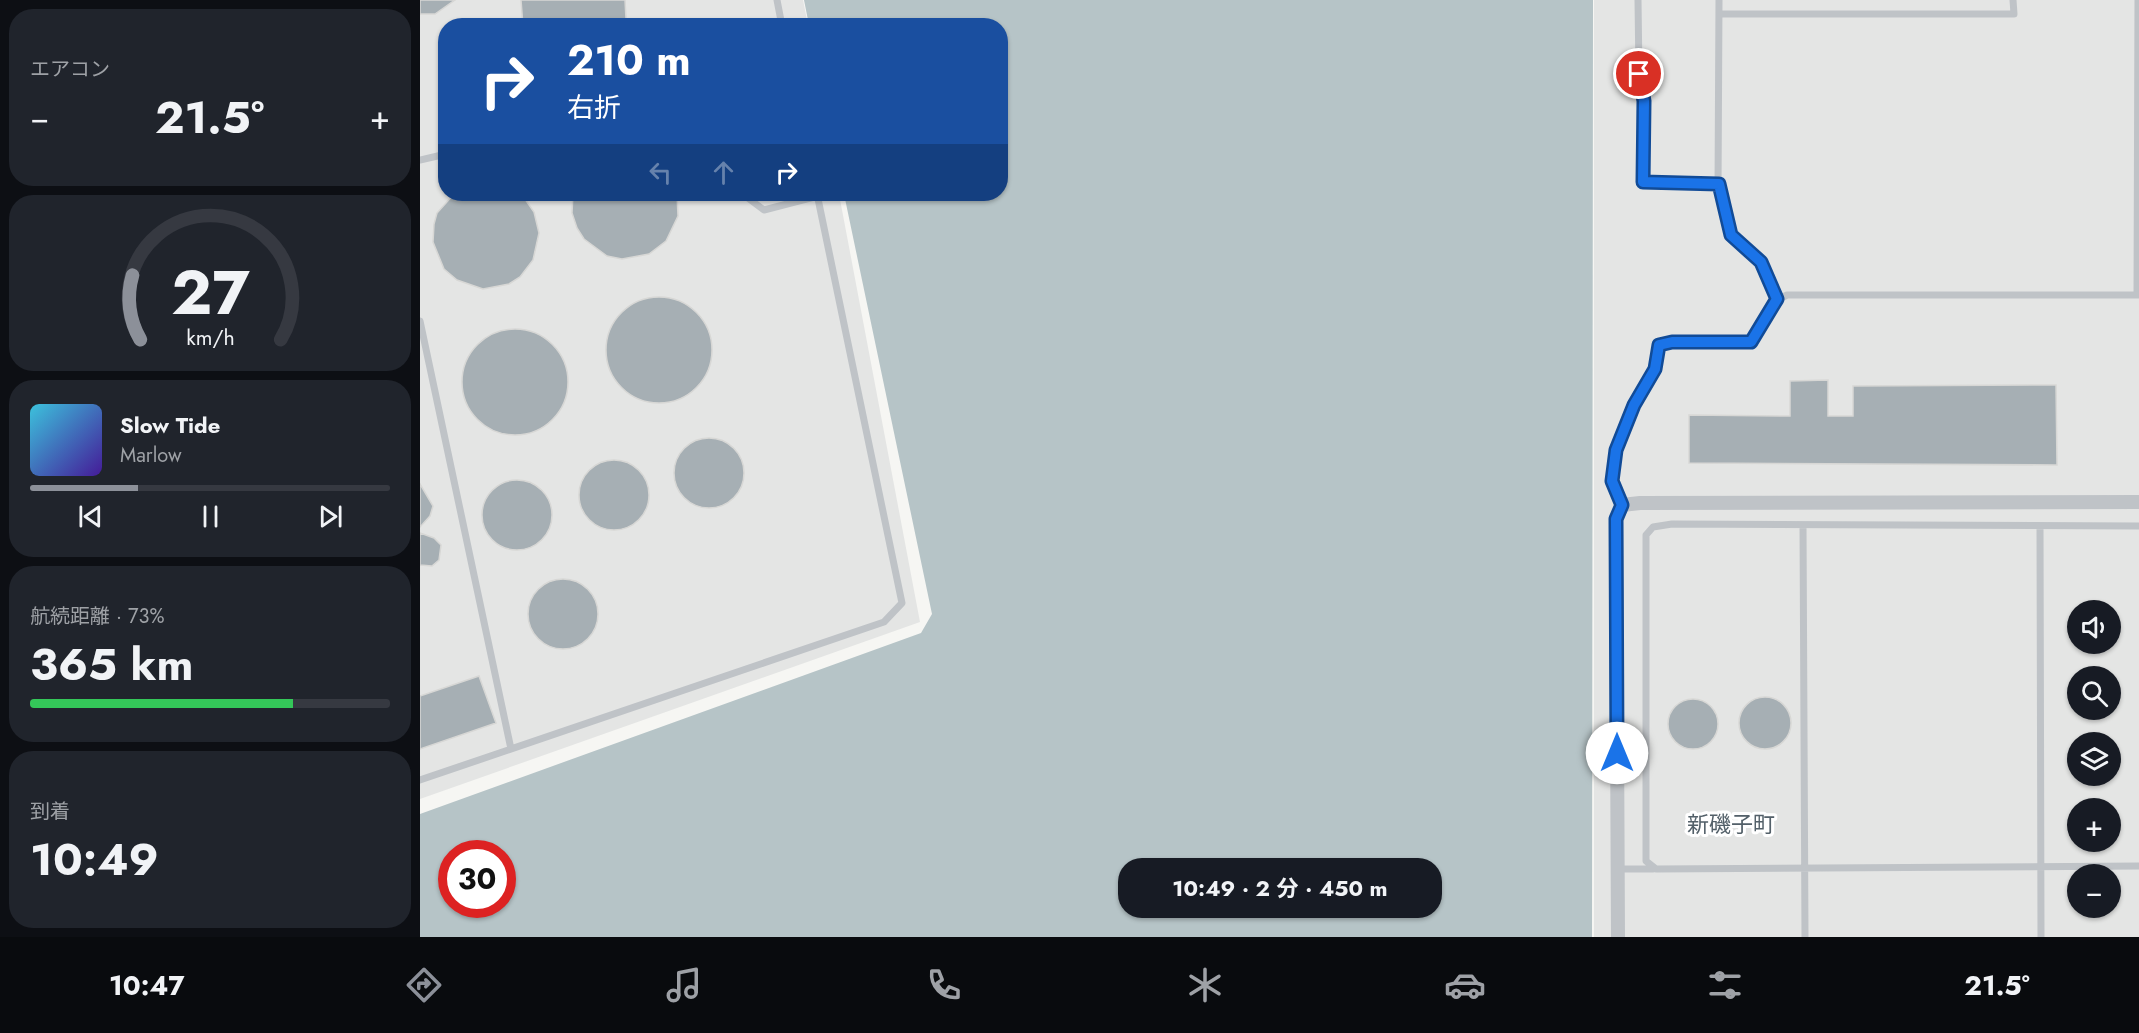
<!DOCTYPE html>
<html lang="ja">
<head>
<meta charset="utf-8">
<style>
	:root { --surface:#171b24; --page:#20242c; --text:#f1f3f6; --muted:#9ea1a6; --line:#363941; --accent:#8c9099 }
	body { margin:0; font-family:Jost,"Noto Sans JP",sans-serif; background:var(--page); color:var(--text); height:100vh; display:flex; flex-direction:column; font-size:22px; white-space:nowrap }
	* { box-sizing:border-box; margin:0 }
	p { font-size:20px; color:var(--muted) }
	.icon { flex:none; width:33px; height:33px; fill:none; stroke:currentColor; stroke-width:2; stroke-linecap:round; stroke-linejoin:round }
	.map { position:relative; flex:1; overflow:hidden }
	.details { display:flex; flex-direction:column; gap:9px; padding:9px; background:#0d0f14; width:420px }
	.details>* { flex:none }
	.guide { position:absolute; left:18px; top:18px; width:570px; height:183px; border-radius:24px; box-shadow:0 2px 4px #0004; background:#1a4fa0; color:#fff; overflow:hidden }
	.tools { position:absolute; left:1647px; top:600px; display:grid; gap:12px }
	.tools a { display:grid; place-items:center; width:54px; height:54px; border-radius:50%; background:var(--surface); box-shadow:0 2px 4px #0004; font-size:30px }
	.speed { position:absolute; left:18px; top:840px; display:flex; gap:12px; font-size:30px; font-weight:700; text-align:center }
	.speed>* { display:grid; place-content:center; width:78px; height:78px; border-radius:50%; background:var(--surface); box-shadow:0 2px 4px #0004; line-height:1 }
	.speed .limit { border:9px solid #d22; background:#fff; color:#111 }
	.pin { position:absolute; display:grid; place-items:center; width:51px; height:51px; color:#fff; margin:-26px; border:3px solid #fff; border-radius:50%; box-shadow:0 2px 6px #0007 }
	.me { position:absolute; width:66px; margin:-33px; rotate:0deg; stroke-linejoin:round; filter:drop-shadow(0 0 4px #0008) }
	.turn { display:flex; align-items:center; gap:21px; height:126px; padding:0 30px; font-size:27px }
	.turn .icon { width:78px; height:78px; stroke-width:2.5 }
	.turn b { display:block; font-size:42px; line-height:51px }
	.lanes { display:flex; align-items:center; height:57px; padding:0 30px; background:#0003; justify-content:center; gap:30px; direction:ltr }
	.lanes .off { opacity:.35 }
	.big { font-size:45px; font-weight:700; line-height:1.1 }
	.details .tile { flex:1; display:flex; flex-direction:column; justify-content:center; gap:9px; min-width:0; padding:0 21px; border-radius:24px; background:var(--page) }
	.details .dial { align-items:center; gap:0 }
	.dial svg { height:156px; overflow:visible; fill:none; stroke:var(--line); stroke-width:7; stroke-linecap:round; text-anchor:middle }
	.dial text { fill:var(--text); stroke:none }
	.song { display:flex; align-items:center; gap:18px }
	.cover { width:72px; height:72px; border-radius:9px; background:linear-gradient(135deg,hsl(190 70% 55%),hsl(260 70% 35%)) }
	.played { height:6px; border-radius:3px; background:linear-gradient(90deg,var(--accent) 30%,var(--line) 30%) }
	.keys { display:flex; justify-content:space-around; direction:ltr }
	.heat { display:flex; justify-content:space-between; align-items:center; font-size:33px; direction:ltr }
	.charge { height:9px; border-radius:4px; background:linear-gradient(90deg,#34c759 73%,var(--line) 0) }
	.trip { position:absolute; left:698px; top:858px; width:324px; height:60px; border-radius:24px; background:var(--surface); box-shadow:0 2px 4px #0004; font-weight:700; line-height:60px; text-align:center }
	.menu { display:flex; height:96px; justify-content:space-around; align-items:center; background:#090b0e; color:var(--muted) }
	.menu .icon { width:42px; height:42px }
	.menu .current { color:var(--accent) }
	.menu b { font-size:27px; color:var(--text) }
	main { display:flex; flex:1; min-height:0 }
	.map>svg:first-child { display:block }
	.built { fill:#e4e5e4; fill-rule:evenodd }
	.water { fill:#b6c4c7; fill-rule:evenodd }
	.building { fill:#a6afb4; stroke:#d7d7d5; stroke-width:1.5 }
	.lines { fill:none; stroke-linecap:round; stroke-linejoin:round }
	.service { stroke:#bfc3c7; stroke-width:7 }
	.minor { stroke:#bfc3c7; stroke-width:14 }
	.route-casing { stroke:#114b97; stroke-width:15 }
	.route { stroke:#1a73e8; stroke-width:10 }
	.labels { text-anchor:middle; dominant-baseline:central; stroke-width:6; stroke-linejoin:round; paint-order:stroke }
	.neighbourhood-label { font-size:22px; fill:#536069; stroke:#fff }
</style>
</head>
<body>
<main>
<section class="details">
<div class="tile"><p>エアコン</p>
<div class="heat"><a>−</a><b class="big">21.5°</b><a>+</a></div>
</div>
<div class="tile dial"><svg viewBox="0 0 100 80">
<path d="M14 69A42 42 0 1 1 86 69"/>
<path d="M14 69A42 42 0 0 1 10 36" stroke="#8c9099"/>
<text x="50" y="56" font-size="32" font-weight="700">27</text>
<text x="50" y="72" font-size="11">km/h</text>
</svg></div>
<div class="tile">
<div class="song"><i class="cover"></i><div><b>Slow Tide</b><p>Marlow</p></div></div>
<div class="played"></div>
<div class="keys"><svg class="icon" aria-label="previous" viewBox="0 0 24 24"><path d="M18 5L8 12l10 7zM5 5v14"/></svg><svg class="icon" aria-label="pause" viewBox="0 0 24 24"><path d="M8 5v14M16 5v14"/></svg><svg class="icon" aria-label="next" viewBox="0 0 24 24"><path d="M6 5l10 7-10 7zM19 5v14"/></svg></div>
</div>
<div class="tile"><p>航続距離 · 73%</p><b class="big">365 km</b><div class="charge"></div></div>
<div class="tile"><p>到着</p><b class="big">10:49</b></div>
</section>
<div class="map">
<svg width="1719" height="937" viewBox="0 0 1719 937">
	<rect width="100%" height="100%" fill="#f6f6f3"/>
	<path class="built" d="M 0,0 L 383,0 L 388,25 L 26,26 L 26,194 L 419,194 L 500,622 L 0,799 Z
		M 1174,0 L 1719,0 L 1719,937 L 1174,937 ZM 1658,610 L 1690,610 L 1690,644 L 1658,644 ZM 1658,676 L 1690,676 L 1690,710 L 1658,710 ZM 1658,742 L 1690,742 L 1690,776 L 1658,776 ZM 1658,808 L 1690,808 L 1690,842 L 1658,842 ZM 1658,874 L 1690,874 L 1690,908 L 1658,908 Z"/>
	<path class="water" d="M 384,0 L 1173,0 L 1172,937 L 0,937 L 0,814 L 501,633 L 512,614 L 424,194 L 580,194 L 580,26 L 389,25 ZM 32,854 L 82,854 L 82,904 L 32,904 ZM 1011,868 L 1011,908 L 708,908 L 708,868 Z"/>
	<path class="building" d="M 0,0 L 35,0 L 15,14 L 0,14 Z
		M 101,0 L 205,0 L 206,19 L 204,26 L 103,26 Z
		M 34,194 L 99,194 L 105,199 L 114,212 L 119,233 L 113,260 L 100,277 L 89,284 L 63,289 L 37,280 L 24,269 L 13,242 L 14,224 L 17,213 Z
		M 153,194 L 257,194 L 258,216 L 246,241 L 229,254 L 202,259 L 187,256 L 164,239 L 157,228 L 152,213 Z
		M186 350a53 53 0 1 1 106 0a53 53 0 1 1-106 0Z
		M42 382a53 53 0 1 1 106 0a53 53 0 1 1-106 0Z
		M 1408,380 L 1408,416 L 1433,416 L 1433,386 L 1636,385 L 1637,465 L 1269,463 L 1269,415 L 1370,416 L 1370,381 Z
		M254 473a35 35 0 1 1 70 0a35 35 0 1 1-70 0Z
		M159 495a35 35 0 1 1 70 0a35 35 0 1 1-70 0Z
		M62 515a35 35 0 1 1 70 0a35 35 0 1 1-70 0Z
		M 0,484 L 13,506 L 10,516 L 0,527 Z
		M 0,533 L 14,538 L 21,545 L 19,560 L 12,566 L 0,565 Z
		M108 614a35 35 0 1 1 70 0a35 35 0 1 1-70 0Z
		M 59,676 L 76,723 L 0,749 L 0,696 Z
		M1319 723a26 26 0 1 1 52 0a26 26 0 1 1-52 0Z
		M1248 724a25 25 0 1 1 50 0a25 25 0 1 1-50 0Z"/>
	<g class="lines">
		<path class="service" d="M 357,0 L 362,26
			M 1218,0 L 1219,74 L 1224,101 L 1223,182 L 1299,184
			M 1299,0 L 1298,190 L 1311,235 L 1341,262 L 1357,299
			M 1299,14 L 1594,14 L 1593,0
			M 0,160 L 26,154
			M 327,194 L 328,198 L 344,210 L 398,196
			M 1717,295 L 1718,0
			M 0,321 L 91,749
			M 1202,505 C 1199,498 1193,488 1192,479 C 1188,438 1219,406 1234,371 C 1239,360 1232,348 1245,343 L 1331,342 L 1355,301 L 1367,295 L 1719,295
			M 1383,525 L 1385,937
			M 1620,526 L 1621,937
			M 1719,526 L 1252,524 L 1233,527 L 1226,535 L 1226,861 L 1236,869 L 1719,866
			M 0,780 L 464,622 L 482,603 L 397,194
			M 1198,869 L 1233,869"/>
		<path class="minor" d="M 1198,937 L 1196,520 L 1202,505 L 1220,503 L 1719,502"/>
	</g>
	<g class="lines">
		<g class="route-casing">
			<path id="route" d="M 1197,753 L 1196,519 L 1202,505 L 1192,481 L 1196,450 L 1214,405 L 1235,369 L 1239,345 L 1252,342 L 1331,342 L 1357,299 L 1341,262 L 1311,235 L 1299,184 L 1223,182 L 1224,101 L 1219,74"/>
		</g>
		<use href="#route" class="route"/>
	</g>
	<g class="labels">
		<g class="neighbourhood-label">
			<text x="1311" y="824">新磯子町</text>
		</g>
	</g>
</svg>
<div class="tools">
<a><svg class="icon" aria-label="sound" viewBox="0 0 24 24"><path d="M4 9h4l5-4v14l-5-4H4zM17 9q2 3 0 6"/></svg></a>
<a><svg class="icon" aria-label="search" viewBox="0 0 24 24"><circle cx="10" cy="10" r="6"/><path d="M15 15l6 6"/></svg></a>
<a><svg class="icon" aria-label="layers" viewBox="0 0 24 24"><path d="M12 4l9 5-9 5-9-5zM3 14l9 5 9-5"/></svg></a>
<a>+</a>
<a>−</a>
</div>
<div class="speed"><div class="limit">30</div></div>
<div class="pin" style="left:1219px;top:74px;background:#d93025"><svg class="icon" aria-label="arrive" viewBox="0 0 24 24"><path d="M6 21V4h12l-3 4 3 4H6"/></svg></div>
<svg class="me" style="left:1197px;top:753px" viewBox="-20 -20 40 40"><circle r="19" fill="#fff"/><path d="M0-13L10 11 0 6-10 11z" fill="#1a73e8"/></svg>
<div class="trip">10:49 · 2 分 · 450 m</div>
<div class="guide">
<div class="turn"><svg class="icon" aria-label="right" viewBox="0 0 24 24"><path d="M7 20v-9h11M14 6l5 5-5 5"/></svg><div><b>210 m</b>右折</div></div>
<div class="lanes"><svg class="icon off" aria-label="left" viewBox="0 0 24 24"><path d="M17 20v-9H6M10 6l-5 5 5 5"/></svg><svg class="icon off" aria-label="ahead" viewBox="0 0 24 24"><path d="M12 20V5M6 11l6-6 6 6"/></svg><svg class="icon" aria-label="right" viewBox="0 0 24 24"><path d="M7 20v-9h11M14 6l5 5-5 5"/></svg></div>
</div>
</div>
</main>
<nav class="menu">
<b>10:47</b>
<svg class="icon current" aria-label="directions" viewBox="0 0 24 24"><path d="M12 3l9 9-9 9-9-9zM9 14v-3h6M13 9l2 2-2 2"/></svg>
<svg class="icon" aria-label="music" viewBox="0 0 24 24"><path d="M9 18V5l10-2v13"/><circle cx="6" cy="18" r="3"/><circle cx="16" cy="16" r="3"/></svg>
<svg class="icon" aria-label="phone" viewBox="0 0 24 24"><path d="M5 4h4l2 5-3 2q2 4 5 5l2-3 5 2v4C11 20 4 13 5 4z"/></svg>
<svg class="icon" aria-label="climate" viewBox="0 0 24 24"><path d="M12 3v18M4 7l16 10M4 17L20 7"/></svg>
<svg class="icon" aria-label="car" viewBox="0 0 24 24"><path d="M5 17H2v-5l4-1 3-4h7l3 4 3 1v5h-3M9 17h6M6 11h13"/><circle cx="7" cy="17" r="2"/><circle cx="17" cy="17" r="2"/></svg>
<svg class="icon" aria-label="filters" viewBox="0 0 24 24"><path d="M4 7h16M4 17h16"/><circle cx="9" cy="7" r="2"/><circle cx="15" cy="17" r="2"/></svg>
<b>21.5°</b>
</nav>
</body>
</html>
